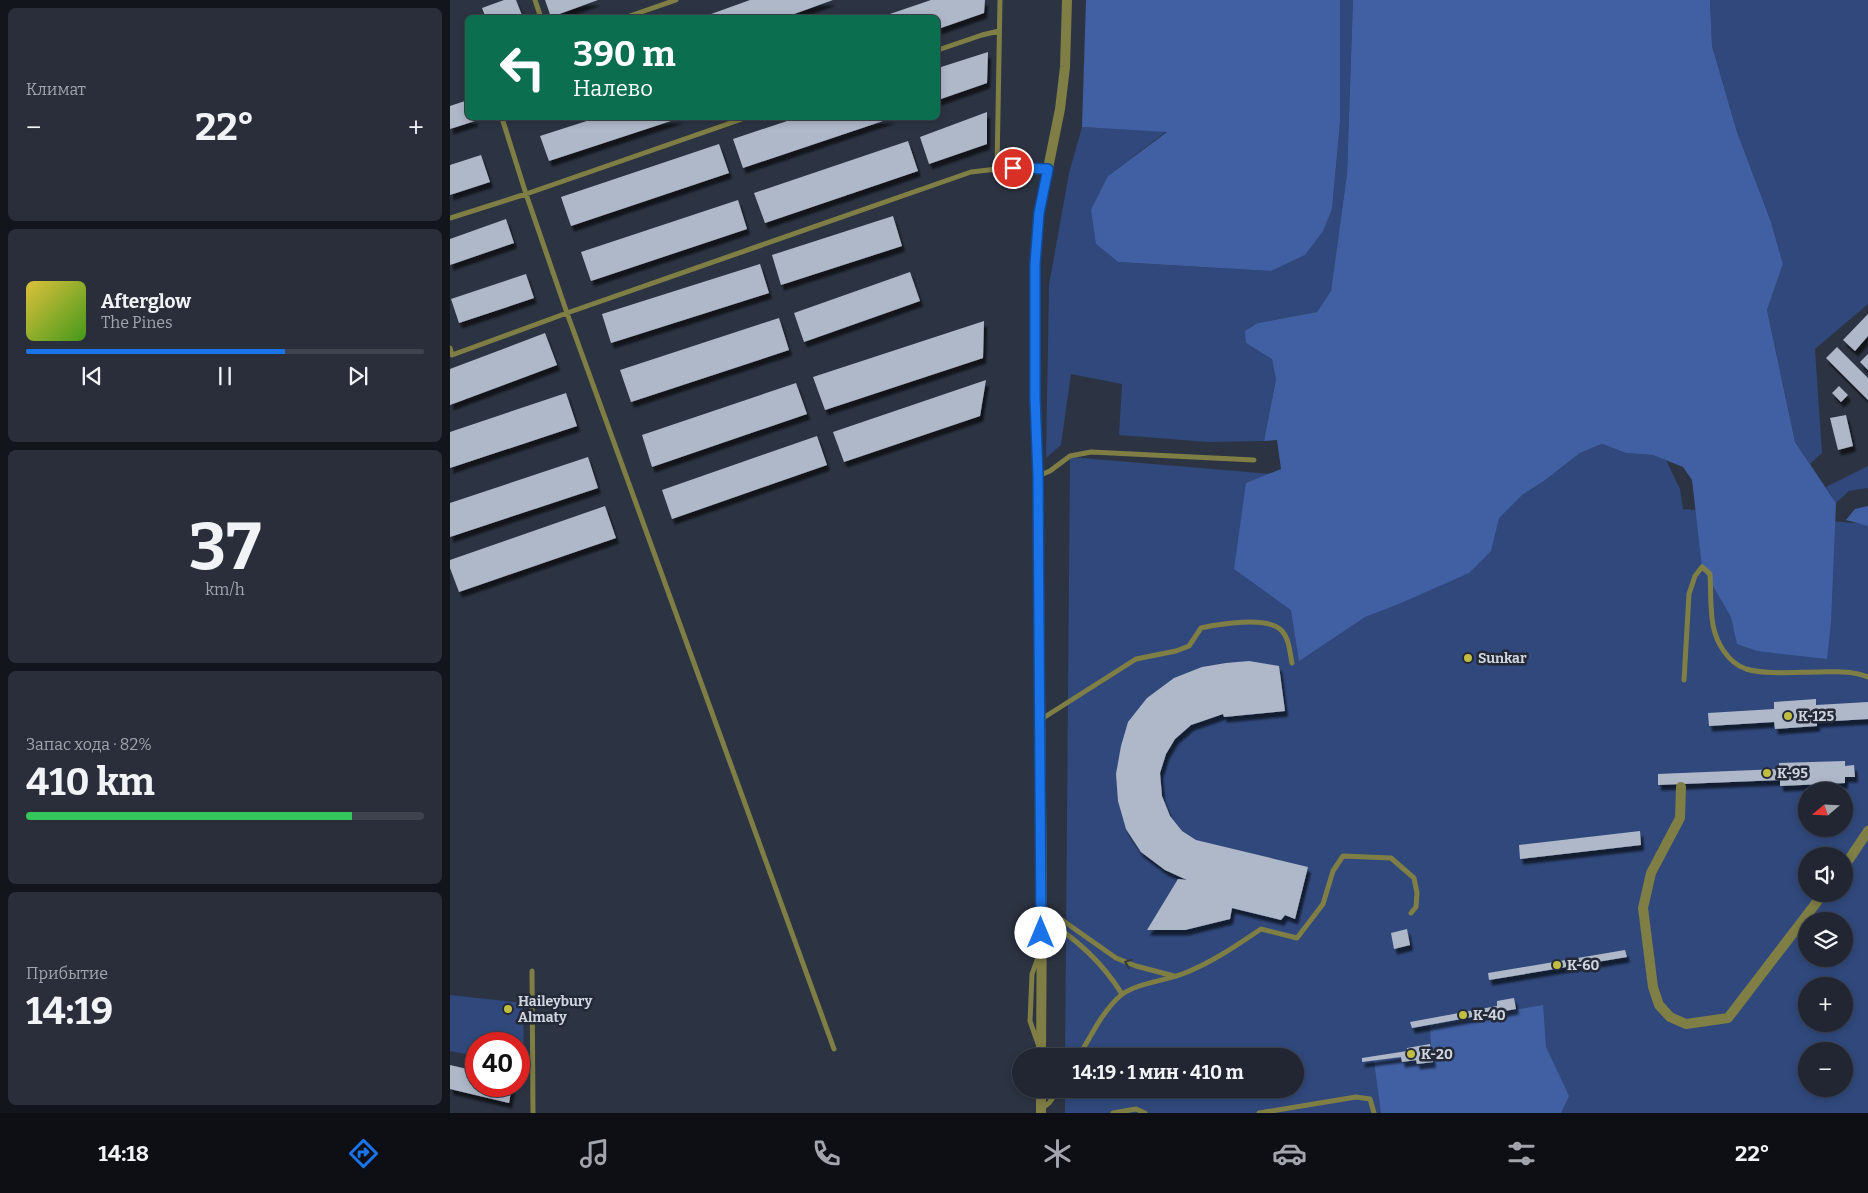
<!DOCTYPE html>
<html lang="ru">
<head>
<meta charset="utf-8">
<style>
	:root { --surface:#212632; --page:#292e3a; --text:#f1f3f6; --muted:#a2a5ac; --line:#3e434d; --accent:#1a73e8 }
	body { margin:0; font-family:Bitter,serif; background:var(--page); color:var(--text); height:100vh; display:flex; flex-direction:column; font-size:19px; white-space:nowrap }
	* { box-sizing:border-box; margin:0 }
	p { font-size:16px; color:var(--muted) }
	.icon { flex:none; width:28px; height:28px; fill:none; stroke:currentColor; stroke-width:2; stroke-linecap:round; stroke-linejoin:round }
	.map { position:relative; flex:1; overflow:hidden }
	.side { display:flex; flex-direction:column; gap:8px; padding:8px; background:#12151c; width:450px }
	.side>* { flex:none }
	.top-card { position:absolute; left:15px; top:15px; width:475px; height:105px; border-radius:8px; box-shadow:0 2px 8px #0003,0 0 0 1px var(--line); background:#0b6e4f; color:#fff; overflow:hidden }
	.needle { width:32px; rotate:251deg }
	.tools { position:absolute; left:1348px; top:782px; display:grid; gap:10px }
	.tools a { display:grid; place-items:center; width:55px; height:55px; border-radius:50%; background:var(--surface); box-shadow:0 2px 8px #0003,0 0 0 1px var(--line); font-size:25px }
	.speed { position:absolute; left:15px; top:1032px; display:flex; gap:10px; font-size:25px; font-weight:700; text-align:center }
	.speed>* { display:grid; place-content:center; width:65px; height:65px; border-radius:50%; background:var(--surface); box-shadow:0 2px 8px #0003,0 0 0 1px var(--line); line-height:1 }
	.speed .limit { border:8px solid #d22; background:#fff; color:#111 }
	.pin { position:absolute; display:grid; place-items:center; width:42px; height:42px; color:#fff; margin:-21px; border:2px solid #fff; border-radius:50%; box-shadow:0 1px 5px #0007 }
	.me { position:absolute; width:55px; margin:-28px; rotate:0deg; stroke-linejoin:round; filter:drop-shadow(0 0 4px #0008) }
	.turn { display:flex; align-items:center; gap:18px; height:105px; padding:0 25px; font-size:22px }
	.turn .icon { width:65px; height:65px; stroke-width:2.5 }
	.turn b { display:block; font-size:35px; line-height:42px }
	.big { font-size:38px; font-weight:700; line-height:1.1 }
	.side .widget { flex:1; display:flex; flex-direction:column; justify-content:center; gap:8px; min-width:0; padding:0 18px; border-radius:8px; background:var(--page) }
	.side .dial { align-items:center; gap:0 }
	.dial b { font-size:65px; line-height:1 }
	.song { display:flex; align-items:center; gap:15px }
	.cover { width:60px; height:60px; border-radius:8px; background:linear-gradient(135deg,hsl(50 70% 55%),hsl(100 70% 35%)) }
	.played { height:5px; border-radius:2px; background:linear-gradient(90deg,var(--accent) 65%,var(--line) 65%) }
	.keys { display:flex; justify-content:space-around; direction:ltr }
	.heat { display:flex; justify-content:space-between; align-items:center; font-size:28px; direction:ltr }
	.charge { height:8px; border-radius:4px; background:linear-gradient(90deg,#34c759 82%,var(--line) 0) }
	.trip { position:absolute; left:562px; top:1048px; width:292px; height:50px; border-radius:25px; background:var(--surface); box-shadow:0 2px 8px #0003,0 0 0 1px var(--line); font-weight:700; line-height:50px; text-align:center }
	.menu { display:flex; height:80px; justify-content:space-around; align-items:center; background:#0d0f14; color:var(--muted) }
	.menu .icon { width:35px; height:35px }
	.menu .on { color:var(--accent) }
	.menu b { font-size:22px; color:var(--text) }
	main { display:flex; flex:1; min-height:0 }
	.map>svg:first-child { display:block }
	.green { fill:#30487b; fill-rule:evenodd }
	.forest { fill:#4160a4 }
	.building { fill:#afb8c9; filter:url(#shadow) }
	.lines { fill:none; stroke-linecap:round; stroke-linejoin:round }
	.service { stroke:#7f7e45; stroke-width:5 }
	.minor { stroke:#7f7e45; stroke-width:10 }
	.tertiary { stroke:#7f7e45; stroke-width:10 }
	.oneway { stroke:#353a3a }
	.route-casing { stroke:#114b97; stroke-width:12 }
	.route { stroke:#1a73e8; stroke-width:9 }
	.poi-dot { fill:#c1bd40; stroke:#232937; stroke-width:2 }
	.labels { text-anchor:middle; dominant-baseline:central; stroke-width:5; stroke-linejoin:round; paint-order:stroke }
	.poi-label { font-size:14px; font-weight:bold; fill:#d1d5df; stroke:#232937; text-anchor:start }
</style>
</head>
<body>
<main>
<section class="side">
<div class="widget"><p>Климат</p>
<div class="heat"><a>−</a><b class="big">22°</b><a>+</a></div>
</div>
<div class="widget">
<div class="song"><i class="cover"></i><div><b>Afterglow</b><p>The Pines</p></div></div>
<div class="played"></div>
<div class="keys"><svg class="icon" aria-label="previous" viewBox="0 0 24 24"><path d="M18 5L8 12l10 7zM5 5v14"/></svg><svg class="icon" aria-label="pause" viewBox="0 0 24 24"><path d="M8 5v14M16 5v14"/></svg><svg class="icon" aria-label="next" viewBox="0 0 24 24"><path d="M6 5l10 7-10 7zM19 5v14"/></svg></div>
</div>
<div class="widget dial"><b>37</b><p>km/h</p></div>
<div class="widget"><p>Запас хода · 82%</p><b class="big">410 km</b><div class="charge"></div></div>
<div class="widget"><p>Прибытие</p><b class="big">14:19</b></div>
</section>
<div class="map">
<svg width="1418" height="1113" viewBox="0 0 1418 1113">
	<defs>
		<filter id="shadow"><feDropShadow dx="3" dy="5.5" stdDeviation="1" flood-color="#0009"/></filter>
	</defs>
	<rect width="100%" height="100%" fill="#2c3342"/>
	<path class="green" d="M 890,0 L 903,0 L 897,174 L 881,291 L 867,312 L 808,323 L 796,343 L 822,358 L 826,379 L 814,441 L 758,442 L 669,435 L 672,384 L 621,374 L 611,445 L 596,458 L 599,285 L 619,173 L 632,127 L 717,131 L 658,176 L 646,244 L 668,262 L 821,271 L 855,255 L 882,209 L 890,123 Z
		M 1260,0 L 1418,0 L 1418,304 L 1365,349 L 1372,453 L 1360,464 L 1345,442 L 1317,310 L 1333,264 L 1321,222 L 1287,132 L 1262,46 Z
		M 1152,444 L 1176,453 L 1203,455 L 1216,460 L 1230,489 L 1233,509 L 1418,524 L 1418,1113 L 615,1113 L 615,1089 L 846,1089 L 846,1056 L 615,1056 L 620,457 L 1072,495 L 1094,481 L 1130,453 ZM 1356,791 L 1394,791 L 1394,829 L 1356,829 ZM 1356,856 L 1394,856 L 1394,894 L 1356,894 ZM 1356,921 L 1394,921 L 1394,959 L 1356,959 ZM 1356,986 L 1394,986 L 1394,1024 L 1356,1024 ZM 1356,1051 L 1394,1051 L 1394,1089 L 1356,1089 Z
		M 1418,466 L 1418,488 L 1399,491 L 1386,503 L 1376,487 Z
		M 0,995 L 73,1003 L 74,1067 L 69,1066 L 69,1044 L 26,1044 L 26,1056 L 0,1051 Z"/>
	<path class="forest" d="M 636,0 L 890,0 L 890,123 L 882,209 L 873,231 L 855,255 L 821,271 L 668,262 L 646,244 L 641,210 L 658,176 L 717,132 L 632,127 Z
		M 903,0 L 1260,0 L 1262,46 L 1287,132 L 1321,222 L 1333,264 L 1317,310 L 1345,442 L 1386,503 L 1381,622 L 1377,659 L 1307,651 L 1287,644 L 1281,617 L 1252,567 L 1242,480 L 1233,467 L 1203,455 L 1176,453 L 1152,444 L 1130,453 L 1094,481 L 1072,495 L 1049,518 L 1041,551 L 1019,573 L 951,603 L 915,617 L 849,661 L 841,610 L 784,569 L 796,483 L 831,469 L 827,440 L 814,441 L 826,379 L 822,359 L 796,343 L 795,331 L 808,323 L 867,312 L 881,291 L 897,174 Z
		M 1418,506 L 1418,526 L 1396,520 L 1405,509 Z
		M 1093,1005 L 1096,1047 L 1119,1096 L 1111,1113 L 931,1113 L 924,1061 L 951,1057 L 952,1062 L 966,1060 L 967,1064 L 982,1062 L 980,1025 Z"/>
	<path class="building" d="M 54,0 L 66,0 L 73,18 L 36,18 L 32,8 Z
		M 95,0 L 148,0 L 101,17 Z
		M 300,0 L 383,0 L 333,18 L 250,18 Z
		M 481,0 L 535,0 L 534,13 L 488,29 L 488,18 L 434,18 L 434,16 Z
		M 538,52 L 537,83 L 488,100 L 488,68 Z
		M 18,100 L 18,118 L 24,118 L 25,121 L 0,129 L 0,106 Z
		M 537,112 L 537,144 L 479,164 L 470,137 Z
		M 146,118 L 230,118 L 99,161 L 90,136 Z
		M 346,118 L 442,118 L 293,168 L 283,139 Z
		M 458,141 L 468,171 L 315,223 L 304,193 Z
		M 269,144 L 279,173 L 121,226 L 111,197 Z
		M 31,155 L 40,182 L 0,195 L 0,165 Z
		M 288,200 L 297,229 L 141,281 L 131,252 Z
		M 443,216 L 452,246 L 331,285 L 322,255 Z
		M 56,219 L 64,243 L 0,265 L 0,239 Z
		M 310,264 L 319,293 L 161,343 L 152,314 Z
		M 460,272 L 470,301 L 354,342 L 344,313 Z
		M 76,274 L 84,298 L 9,323 L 1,299 Z
		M 1418,314 L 1418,336 L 1405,351 L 1393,340 Z
		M 329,318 L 339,350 L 181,402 L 170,370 Z
		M 534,321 L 533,358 L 375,410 L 363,377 Z
		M 95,333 L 107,365 L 0,405 L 0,369 Z
		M 1387,347 L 1418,378 L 1418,400 L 1376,358 Z
		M 1418,354 L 1418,370 L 1410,362 Z
		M 536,380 L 530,416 L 394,462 L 383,432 Z
		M 346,383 L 357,414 L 202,467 L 192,435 Z
		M 1389,386 L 1398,395 L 1391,402 L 1382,393 Z
		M 116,393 L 127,426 L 0,468 L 0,432 Z
		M 1396,415 L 1403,446 L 1388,450 L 1380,418 Z
		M 367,436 L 377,465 L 222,519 L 212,490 Z
		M 138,457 L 148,488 L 0,537 L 0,503 Z
		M 155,506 L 166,538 L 9,592 L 0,568 L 0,560 Z
		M 799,661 L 829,666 L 835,711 L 774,717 L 773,714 L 741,725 L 725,739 L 716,754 L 710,773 L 712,796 L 720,816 L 732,831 L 746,840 L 858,867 L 845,919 L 835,915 L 831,920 L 782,908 L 780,919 L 735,930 L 697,930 L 728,879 L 737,880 L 715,870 L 691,852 L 676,829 L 668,801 L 666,774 L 671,746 L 678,722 L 697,698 L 724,678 L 752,667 L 776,663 Z
		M 1366,699 L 1366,705 L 1418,702 L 1418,719 L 1367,722 L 1367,726 L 1325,729 L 1324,722 L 1259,726 L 1258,713 L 1324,709 L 1324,702 Z
		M 1395,761 L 1395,766 L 1404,765 L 1405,777 L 1395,777 L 1395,783 L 1330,786 L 1330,780 L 1208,785 L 1208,774 L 1329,769 L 1329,763 Z
		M 1190,831 L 1191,845 L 1070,859 L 1069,845 Z
		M 957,929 L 960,945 L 944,949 L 941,933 Z
		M 1175,950 L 1177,957 L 1039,980 L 1038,973 Z
		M 1064,998 L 1066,1009 L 962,1028 L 960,1022 L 1047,1006 L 1047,1001 Z
		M 980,1044 L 983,1062 L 967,1064 L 966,1060 L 952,1062 L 951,1057 L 912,1062 L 912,1058 L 957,1051 L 957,1048 Z
		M 0,1065 L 26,1071 L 26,1086 L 62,1086 L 59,1103 L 0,1089 Z"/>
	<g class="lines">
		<path class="service" d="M 85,0 L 91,18
			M 174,18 L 226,0
			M 488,50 L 532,35 L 549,31
			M 52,118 L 76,194 L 117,313 L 384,1049
			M 547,169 L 550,0
			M 0,218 L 76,194 L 295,118
			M 0,348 L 2,355 L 117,313 L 521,172 L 547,169 L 598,169
			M 588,476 L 600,471 L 620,456 L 641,452 L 804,460
			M 1234,680 L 1239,594 L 1245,576 L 1252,567 L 1260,574 C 1261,591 1260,609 1263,625 C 1266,642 1278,663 1296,669 C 1317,675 1346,672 1369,672 C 1386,672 1402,670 1418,677
			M 590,720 L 686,659 L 726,651 L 739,646 L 751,628 C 769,624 817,616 831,630 C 839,637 840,653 842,663
			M 592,906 L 666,958 L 686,966 L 724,976
			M 592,918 C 625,937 652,962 672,994
			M 82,971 L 83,1113
			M 588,1044 L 580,1021 L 582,974 L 589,955
			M 629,1056 C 641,1036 652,1012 670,996 C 685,983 716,981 735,973 C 763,962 787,945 811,929 L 847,938 L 873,904 L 883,871 L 893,856 L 941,858 L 964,878 L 967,893 L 966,907 L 961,913
			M 591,1109 L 599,1103 L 609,1089
			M 663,1113 L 686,1109 L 695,1113
			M 809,1113 L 906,1097 L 920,1099 L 924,1113"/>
		<path class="minor" d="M 1231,787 L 1230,818 L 1201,873 L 1193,908 L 1203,987 L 1209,1005 L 1220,1017 L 1236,1024 L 1278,1018 L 1373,894
			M 1394,867 L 1418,831"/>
		<path class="tertiary" d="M 591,1056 L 592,905 L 588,476 L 585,398 L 585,264 L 589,213 L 610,109 L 615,67 L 617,0
			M 591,1113 L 591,1089"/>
	</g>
	<defs><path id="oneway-chevron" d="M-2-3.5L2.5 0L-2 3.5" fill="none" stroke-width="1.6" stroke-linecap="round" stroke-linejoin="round" transform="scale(1.25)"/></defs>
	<use class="oneway" href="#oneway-chevron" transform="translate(678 963) rotate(-159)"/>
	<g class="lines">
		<g class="route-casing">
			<path id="route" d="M 563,168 L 598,169 L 589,213 L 585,264 L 585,398 L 588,476 L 591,933"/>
		</g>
		<use href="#route" class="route"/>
	</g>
	<g class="poi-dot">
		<circle cx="1018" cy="658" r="5"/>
		<circle cx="1338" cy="716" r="5"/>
		<circle cx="1317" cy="773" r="5"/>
		<circle cx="1107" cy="965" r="5"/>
		<circle cx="58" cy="1009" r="5"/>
		<circle cx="1013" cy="1015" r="5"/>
		<circle cx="961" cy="1054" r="5"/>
	</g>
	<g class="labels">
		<g class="poi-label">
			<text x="1028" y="658">Sunkar</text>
			<text x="1348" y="716">K-125</text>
			<text x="1327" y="773">K-95</text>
			<text x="1117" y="965">K-60</text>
			<text x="68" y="1001">Haileybury<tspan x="68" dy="16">Almaty</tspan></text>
			<text x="1023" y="1015">K-40</text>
			<text x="971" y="1054">K-20</text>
		</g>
	</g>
</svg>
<div class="tools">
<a><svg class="needle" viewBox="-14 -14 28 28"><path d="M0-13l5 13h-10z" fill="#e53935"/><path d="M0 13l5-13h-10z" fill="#a2a5ac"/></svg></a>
<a><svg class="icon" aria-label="sound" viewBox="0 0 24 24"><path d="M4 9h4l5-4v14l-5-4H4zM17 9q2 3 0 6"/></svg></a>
<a><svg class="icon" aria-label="layers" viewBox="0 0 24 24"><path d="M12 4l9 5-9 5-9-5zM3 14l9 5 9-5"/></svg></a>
<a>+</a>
<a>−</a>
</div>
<div class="speed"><div class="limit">40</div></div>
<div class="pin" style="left:563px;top:168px;background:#d93025"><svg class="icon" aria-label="arrive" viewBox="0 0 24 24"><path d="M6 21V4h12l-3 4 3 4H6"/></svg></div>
<svg class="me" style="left:591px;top:933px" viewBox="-20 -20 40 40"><circle r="19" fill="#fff"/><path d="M0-13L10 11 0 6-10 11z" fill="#1a73e8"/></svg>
<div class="trip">14:19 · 1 мин · 410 m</div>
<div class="top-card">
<div class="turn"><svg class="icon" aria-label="left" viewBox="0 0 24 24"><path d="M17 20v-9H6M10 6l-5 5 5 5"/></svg><div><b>390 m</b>Налево</div></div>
</div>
</div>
</main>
<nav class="menu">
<b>14:18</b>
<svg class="icon on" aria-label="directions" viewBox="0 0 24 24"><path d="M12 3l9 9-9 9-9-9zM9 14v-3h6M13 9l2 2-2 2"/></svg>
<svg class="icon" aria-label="music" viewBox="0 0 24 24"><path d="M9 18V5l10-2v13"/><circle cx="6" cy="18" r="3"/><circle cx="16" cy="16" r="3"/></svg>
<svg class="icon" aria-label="phone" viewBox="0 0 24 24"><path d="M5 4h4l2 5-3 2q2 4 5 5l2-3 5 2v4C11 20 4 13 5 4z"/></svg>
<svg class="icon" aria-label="climate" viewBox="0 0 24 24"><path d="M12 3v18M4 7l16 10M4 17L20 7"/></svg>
<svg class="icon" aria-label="car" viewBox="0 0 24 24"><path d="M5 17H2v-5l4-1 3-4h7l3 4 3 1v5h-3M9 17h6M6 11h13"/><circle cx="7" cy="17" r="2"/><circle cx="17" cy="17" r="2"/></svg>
<svg class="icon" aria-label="filters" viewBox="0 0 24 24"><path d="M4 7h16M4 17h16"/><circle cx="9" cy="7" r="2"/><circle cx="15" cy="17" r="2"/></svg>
<b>22°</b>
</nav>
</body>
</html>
